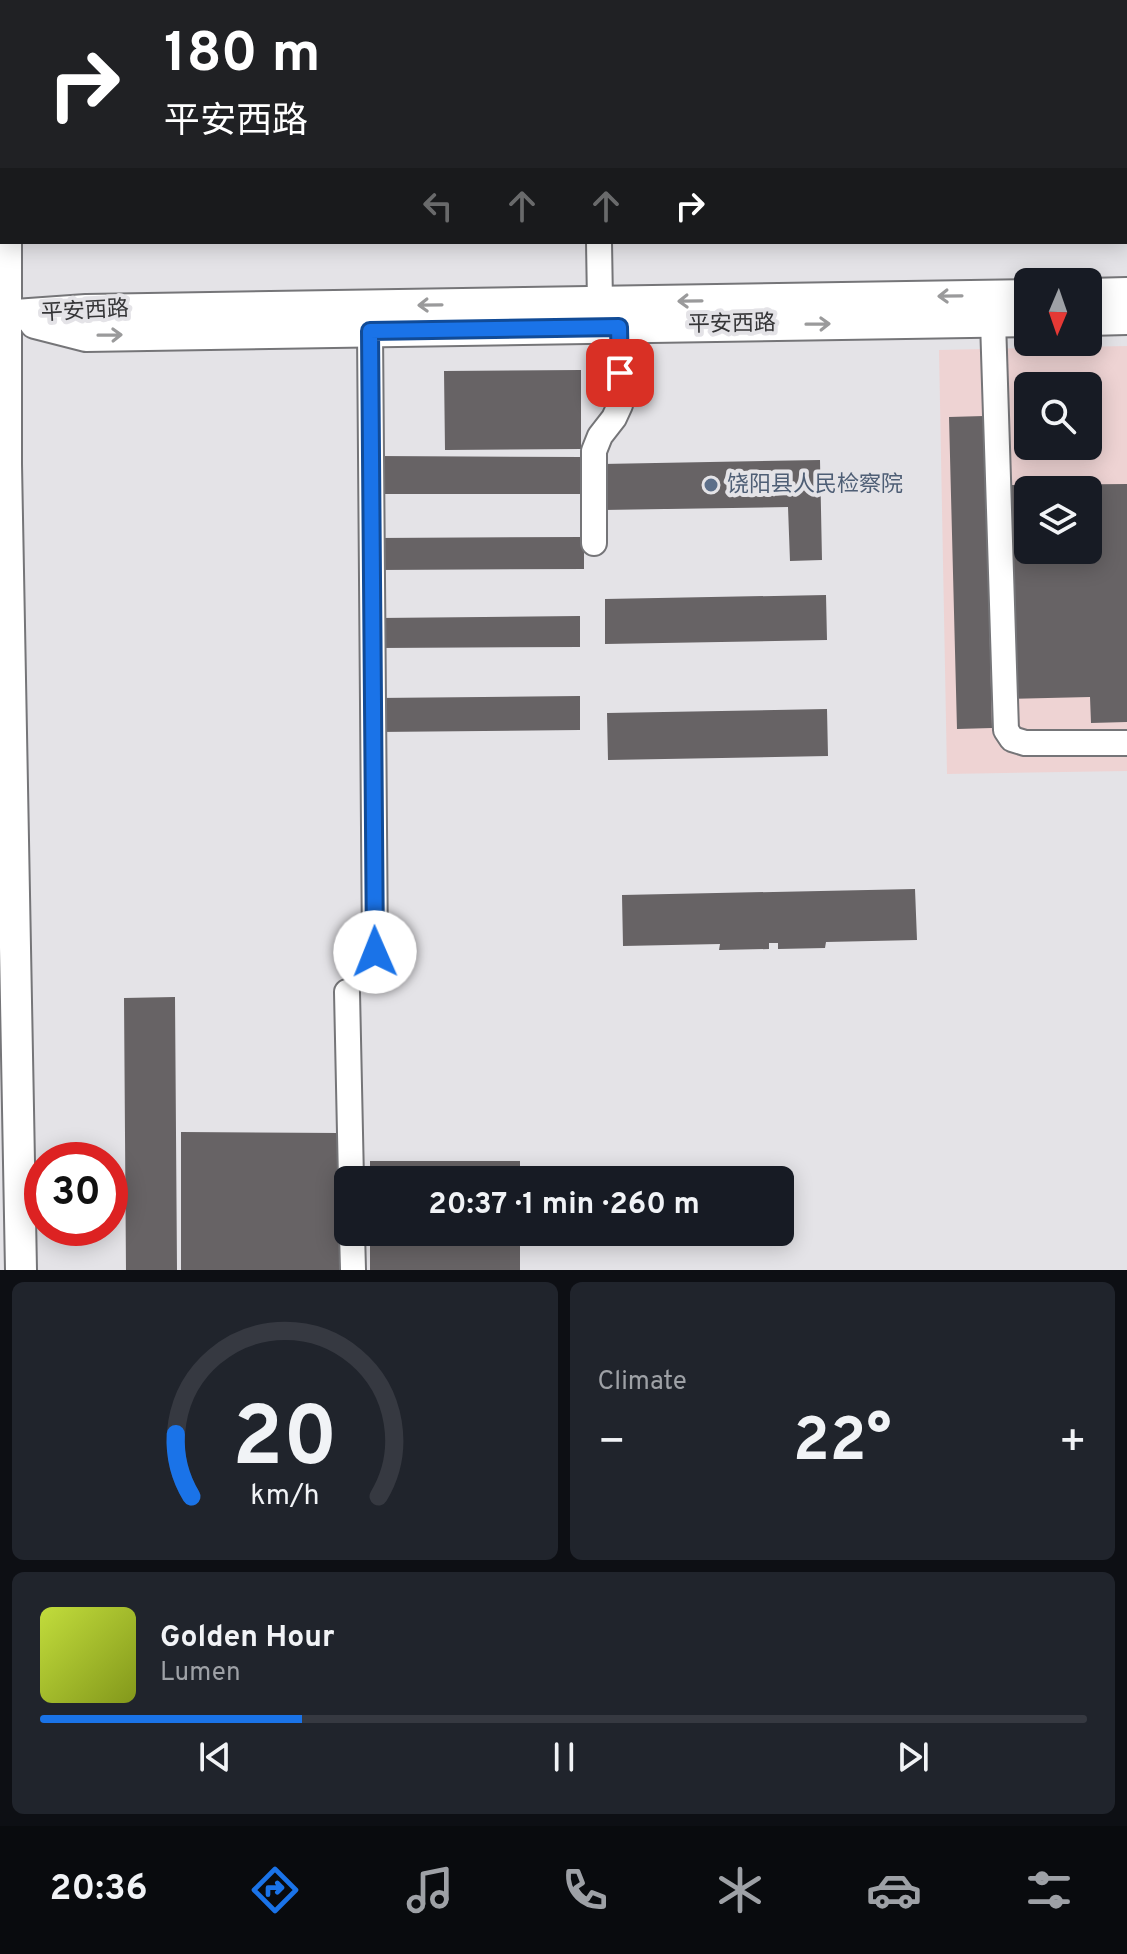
<!DOCTYPE html>
<html lang="en">
<head>
<meta charset="utf-8">
<style>
	:root { --surface:#171b24; --page:#20242c; --text:#f1f3f6; --muted:#9ea1a6; --line:#363941; --accent:#1a73e8 }
	body { margin:0; font-family:Overpass,"Noto Sans SC",sans-serif; background:var(--page); color:var(--text); height:100vh; display:flex; flex-direction:column; font-size:30px; white-space:nowrap }
	* { box-sizing:border-box; margin:0 }
	p { font-size:26px; color:var(--muted) }
	.icon { flex:none; width:44px; height:44px; fill:none; stroke:currentColor; stroke-width:2; stroke-linecap:round; stroke-linejoin:round }
	.map { position:relative; height:1270px; overflow:hidden }
	.side { display:flex; flex-direction:column; gap:12px; padding:12px; background:#0d0f14; flex:1 }
	.side>* { flex:none }
	.banner { position:absolute; left:0px; top:0px; width:1128px; height:244px; box-shadow:0 4px 20px #0003; background:#202124; color:#fff; overflow:hidden }
	.needle { width:52px; rotate:182deg }
	.fabs { position:absolute; left:1014px; top:268px; display:grid; gap:16px }
	.fabs a { display:grid; place-items:center; width:88px; height:88px; border-radius:12px; background:var(--surface); box-shadow:0 4px 20px #0003; font-size:40px }
	.speed { position:absolute; left:24px; top:1142px; display:flex; gap:16px; font-size:40px; font-weight:700; text-align:center }
	.speed>* { display:grid; place-content:center; width:104px; height:104px; border-radius:50%; background:var(--surface); box-shadow:0 4px 20px #0003; line-height:1 }
	.speed .limit { border:12px solid #d22; background:#fff; color:#111 }
	.pin { position:absolute; display:grid; place-items:center; width:68px; height:68px; color:#fff; margin:-34px; border-radius:16px; box-shadow:0 4px 12px #0006 }
	.me { position:absolute; width:88px; margin:-44px; rotate:359deg; stroke-linejoin:round; filter:drop-shadow(0 0 6px #0008) }
	.turn { display:flex; align-items:center; gap:28px; height:168px; padding:0 32px; font-size:36px }
	.turn .icon { width:104px; height:104px; stroke-width:2.5 }
	.turn b { display:block; font-size:56px; line-height:68px }
	.lanes { display:flex; align-items:center; height:76px; padding:0 32px; background:#0003; justify-content:center; gap:40px; direction:ltr }
	.lanes .off { opacity:.35 }
	.big { font-size:60px; font-weight:700; line-height:1.1 }
	.side .tile { flex:1; display:flex; flex-direction:column; justify-content:center; gap:12px; min-width:0; padding:0 28px; border-radius:12px; background:var(--page) }
	.side .dial { align-items:center; gap:0 }
	.dial svg { height:208px; overflow:visible; fill:none; stroke:var(--line); stroke-width:7; stroke-linecap:round; text-anchor:middle }
	.dial text { fill:var(--text); stroke:none }
	.song { display:flex; align-items:center; gap:24px }
	.cover { width:96px; height:96px; border-radius:12px; background:linear-gradient(135deg,hsl(70 70% 55%),hsl(70 70% 35%)) }
	.played { height:8px; border-radius:4px; background:linear-gradient(90deg,var(--accent) 25%,var(--line) 25%) }
	.keys { display:flex; justify-content:space-around; direction:ltr }
	.heat { display:flex; justify-content:space-between; align-items:center; font-size:44px; direction:ltr }
	.side .tiles { flex:1; display:grid; gap:12px; grid-template-columns:1fr 1fr }
	.tile:last-child { grid-column:span 2 }
	.trip { position:absolute; left:334px; top:1166px; width:460px; height:80px; border-radius:12px; background:var(--surface); box-shadow:0 4px 20px #0003; font-weight:700; line-height:80px; text-align:center }
	.tabs { display:flex; height:128px; justify-content:space-around; align-items:center; background:#090b0e; color:var(--muted) }
	.tabs .icon { width:56px; height:56px }
	.tabs .active { color:var(--accent) }
	.tabs b { font-size:36px; color:var(--text) }
	.map>svg:first-child { display:block }
	.commercial { fill:#eed3d3; fill-rule:evenodd }
	.building { fill:#676365; fill-rule:evenodd }
	.lines { fill:none; stroke-linecap:round; stroke-linejoin:round }
	.minor-casing { stroke:#757578; stroke-width:28 }
	.major-casing { stroke:#757578; stroke-width:34 }
	.minor { stroke:#fff; stroke-width:24 }
	.major { stroke:#fff; stroke-width:30 }
	.oneway { stroke:#9a9a9b }
	.route-casing { stroke:#114b97; stroke-width:20 }
	.route { stroke:#1a73e8; stroke-width:14 }
	.service-dot { fill:#5c6f8a; stroke:#e4e3e7; stroke-width:3 }
	.labels { text-anchor:middle; dominant-baseline:central; stroke-width:8; stroke-linejoin:round; paint-order:stroke }
	.street-label { font-size:22px; fill:#353537; stroke:#e4e3e7 }
	.service-label { font-size:22px; fill:#4e5e75; stroke:#e4e3e7; text-anchor:start }
</style>
</head>
<body>
<div class="map">
<svg width="1127" height="1270" viewBox="0 0 1127 1270">
	<rect width="100%" height="100%" fill="#e4e3e7"/>
	<path class="commercial" d="M 1127,346 L 1127,771 L 947,774 L 939,350 ZM 1028,386 L 1088,386 L 1088,446 L 1028,446 ZM 1028,490 L 1088,490 L 1088,550 L 1028,550 Z"/>
	<path class="building" d="M 581,370 L 581,449 L 445,450 L 444,371 Z
		M 984,416 L 992,728 L 957,729 L 949,417 Z
		M 377,456 L 582,457 L 582,494 L 376,494 Z
		M 820,460 L 822,560 L 790,561 L 788,507 L 603,510 L 602,464 Z
		M 1127,484 L 1127,722 L 1091,723 L 1090,697 L 1011,699 L 1008,485 ZM 1028,490 L 1088,490 L 1088,550 L 1028,550 Z
		M 584,537 L 584,569 L 377,570 L 377,538 Z
		M 826,595 L 827,640 L 605,644 L 605,599 Z
		M 580,616 L 580,647 L 379,648 L 379,618 Z
		M 580,696 L 580,730 L 377,732 L 377,698 Z
		M 827,709 L 828,756 L 608,760 L 607,713 Z
		M 915,889 L 917,940 L 826,942 L 825,948 L 778,949 L 778,943 L 769,943 L 769,949 L 719,950 L 720,944 L 623,946 L 622,895 Z
		M 175,997 L 177,1270 L 126,1270 L 124,998 Z
		M 181,1132 L 339,1133 L 339,1270 L 181,1270 Z
		M 370,1161 L 520,1161 L 520,1180 L 370,1180 Z
		M 370,1232 L 520,1232 L 520,1270 L 370,1270 Z"/>
	<g class="lines">
		<g class="minor-casing">
			<path id="minor" d="M 597,0 L 597,2
				M 599,242 L 600,302
				M 993,321 L 1006,730 L 1012,739 L 1025,743 L 1127,743
				M 370,331 L 375,952
				M 594,543 L 594,451 L 600,436 L 614,418 L 620,405 L 619,327
				M 347,992 L 351,1180
				M 352,1232 L 353,1270"/>
		</g>
		<g class="major-casing">
			<path id="major" d="M 5,0 L 5,2
				M 6,242 L 6,464 L 21,1270
				M 1088,294 L 1127,293
				M 0,316 L 86,310 L 1028,295
				M 1088,320 L 1127,319
				M 35,323 L 86,336 L 1028,321"/>
		</g>
		<use href="#minor" class="minor"/>
		<use href="#major" class="major"/>
	</g>
	<defs><path id="oneway-shaft" d="M-6 0H5M1.5-3L5.5 0L1.5 3" fill="none" stroke-width="1.6" stroke-linecap="round" stroke-linejoin="round" transform="scale(2)"/></defs>
	<g class="oneway">
		<use href="#oneway-shaft" transform="translate(950 296) rotate(179)"/>
		<use href="#oneway-shaft" transform="translate(690 301) rotate(179)"/>
		<use href="#oneway-shaft" transform="translate(430 305) rotate(179)"/>
		<use href="#oneway-shaft" transform="translate(818 324) rotate(-1)"/>
		<use href="#oneway-shaft" transform="translate(110 335) rotate(-1)"/>
	</g>
	<g class="lines">
		<g class="route-casing">
			<path id="route" d="M 375,952 L 370,331 L 619,327 L 620,373"/>
		</g>
		<use href="#route" class="route"/>
	</g>
	<circle class="service-dot" cx="711" cy="485" r="8"/>
	<g class="labels">
		<g class="street-label">
			<text transform="translate(85 312) rotate(-3)">平安西路</text>
			<text transform="translate(732 325) rotate(-1)">平安西路</text>
		</g>
		<g class="service-label">
			<text x="727" y="485">饶阳县人民检察院</text>
		</g>
	</g>
</svg>
<div class="fabs">
<a><svg class="needle" viewBox="-14 -14 28 28"><path d="M0-13l5 13h-10z" fill="#e53935"/><path d="M0 13l5-13h-10z" fill="#9ea1a6"/></svg></a>
<a><svg class="icon" aria-label="search" viewBox="0 0 24 24"><circle cx="10" cy="10" r="6"/><path d="M15 15l6 6"/></svg></a>
<a><svg class="icon" aria-label="layers" viewBox="0 0 24 24"><path d="M12 4l9 5-9 5-9-5zM3 14l9 5 9-5"/></svg></a>
</div>
<div class="speed"><div class="limit">30</div></div>
<div class="pin" style="left:620px;top:373px;background:#d93025"><svg class="icon" aria-label="arrive" viewBox="0 0 24 24"><path d="M6 21V4h12l-3 4 3 4H6"/></svg></div>
<svg class="me" style="left:375px;top:952px" viewBox="-20 -20 40 40"><circle r="19" fill="#fff"/><path d="M0-13L10 11 0 6-10 11z" fill="#1a73e8"/></svg>
<div class="trip">20:37 · 1 min · 260 m</div>
<div class="banner">
<div class="turn"><svg class="icon" aria-label="right" viewBox="0 0 24 24"><path d="M7 20v-9h11M14 6l5 5-5 5"/></svg><div><b>180 m</b>平安西路</div></div>
<div class="lanes"><svg class="icon off" aria-label="left" viewBox="0 0 24 24"><path d="M17 20v-9H6M10 6l-5 5 5 5"/></svg><svg class="icon off" aria-label="ahead" viewBox="0 0 24 24"><path d="M12 20V5M6 11l6-6 6 6"/></svg><svg class="icon off" aria-label="ahead" viewBox="0 0 24 24"><path d="M12 20V5M6 11l6-6 6 6"/></svg><svg class="icon" aria-label="right" viewBox="0 0 24 24"><path d="M7 20v-9h11M14 6l5 5-5 5"/></svg></div>
</div>
</div>
<section class="side">
<div class="tiles">
<div class="tile dial"><svg viewBox="0 0 100 80">
<path d="M14 69A42 42 0 1 1 86 69"/>
<path d="M14 69A42 42 0 0 1 8 45" stroke="#1a73e8"/>
<text x="50" y="56" font-size="32" font-weight="700">20</text>
<text x="50" y="72" font-size="11">km/h</text>
</svg></div>
<div class="tile"><p>Climate</p>
<div class="heat"><a>−</a><b class="big">22°</b><a>+</a></div>
</div>
<div class="tile">
<div class="song"><i class="cover"></i><div><b>Golden Hour</b><p>Lumen</p></div></div>
<div class="played"></div>
<div class="keys"><svg class="icon" aria-label="previous" viewBox="0 0 24 24"><path d="M18 5L8 12l10 7zM5 5v14"/></svg><svg class="icon" aria-label="pause" viewBox="0 0 24 24"><path d="M8 5v14M16 5v14"/></svg><svg class="icon" aria-label="next" viewBox="0 0 24 24"><path d="M6 5l10 7-10 7zM19 5v14"/></svg></div>
</div>
</div>
</section>
<nav class="tabs">
<b>20:36</b>
<svg class="icon active" aria-label="directions" viewBox="0 0 24 24"><path d="M12 3l9 9-9 9-9-9zM9 14v-3h6M13 9l2 2-2 2"/></svg>
<svg class="icon" aria-label="music" viewBox="0 0 24 24"><path d="M9 18V5l10-2v13"/><circle cx="6" cy="18" r="3"/><circle cx="16" cy="16" r="3"/></svg>
<svg class="icon" aria-label="phone" viewBox="0 0 24 24"><path d="M5 4h4l2 5-3 2q2 4 5 5l2-3 5 2v4C11 20 4 13 5 4z"/></svg>
<svg class="icon" aria-label="climate" viewBox="0 0 24 24"><path d="M12 3v18M4 7l16 10M4 17L20 7"/></svg>
<svg class="icon" aria-label="car" viewBox="0 0 24 24"><path d="M5 17H2v-5l4-1 3-4h7l3 4 3 1v5h-3M9 17h6M6 11h13"/><circle cx="7" cy="17" r="2"/><circle cx="17" cy="17" r="2"/></svg>
<svg class="icon" aria-label="filters" viewBox="0 0 24 24"><path d="M4 7h16M4 17h16"/><circle cx="9" cy="7" r="2"/><circle cx="15" cy="17" r="2"/></svg>
</nav>
</body>
</html>
